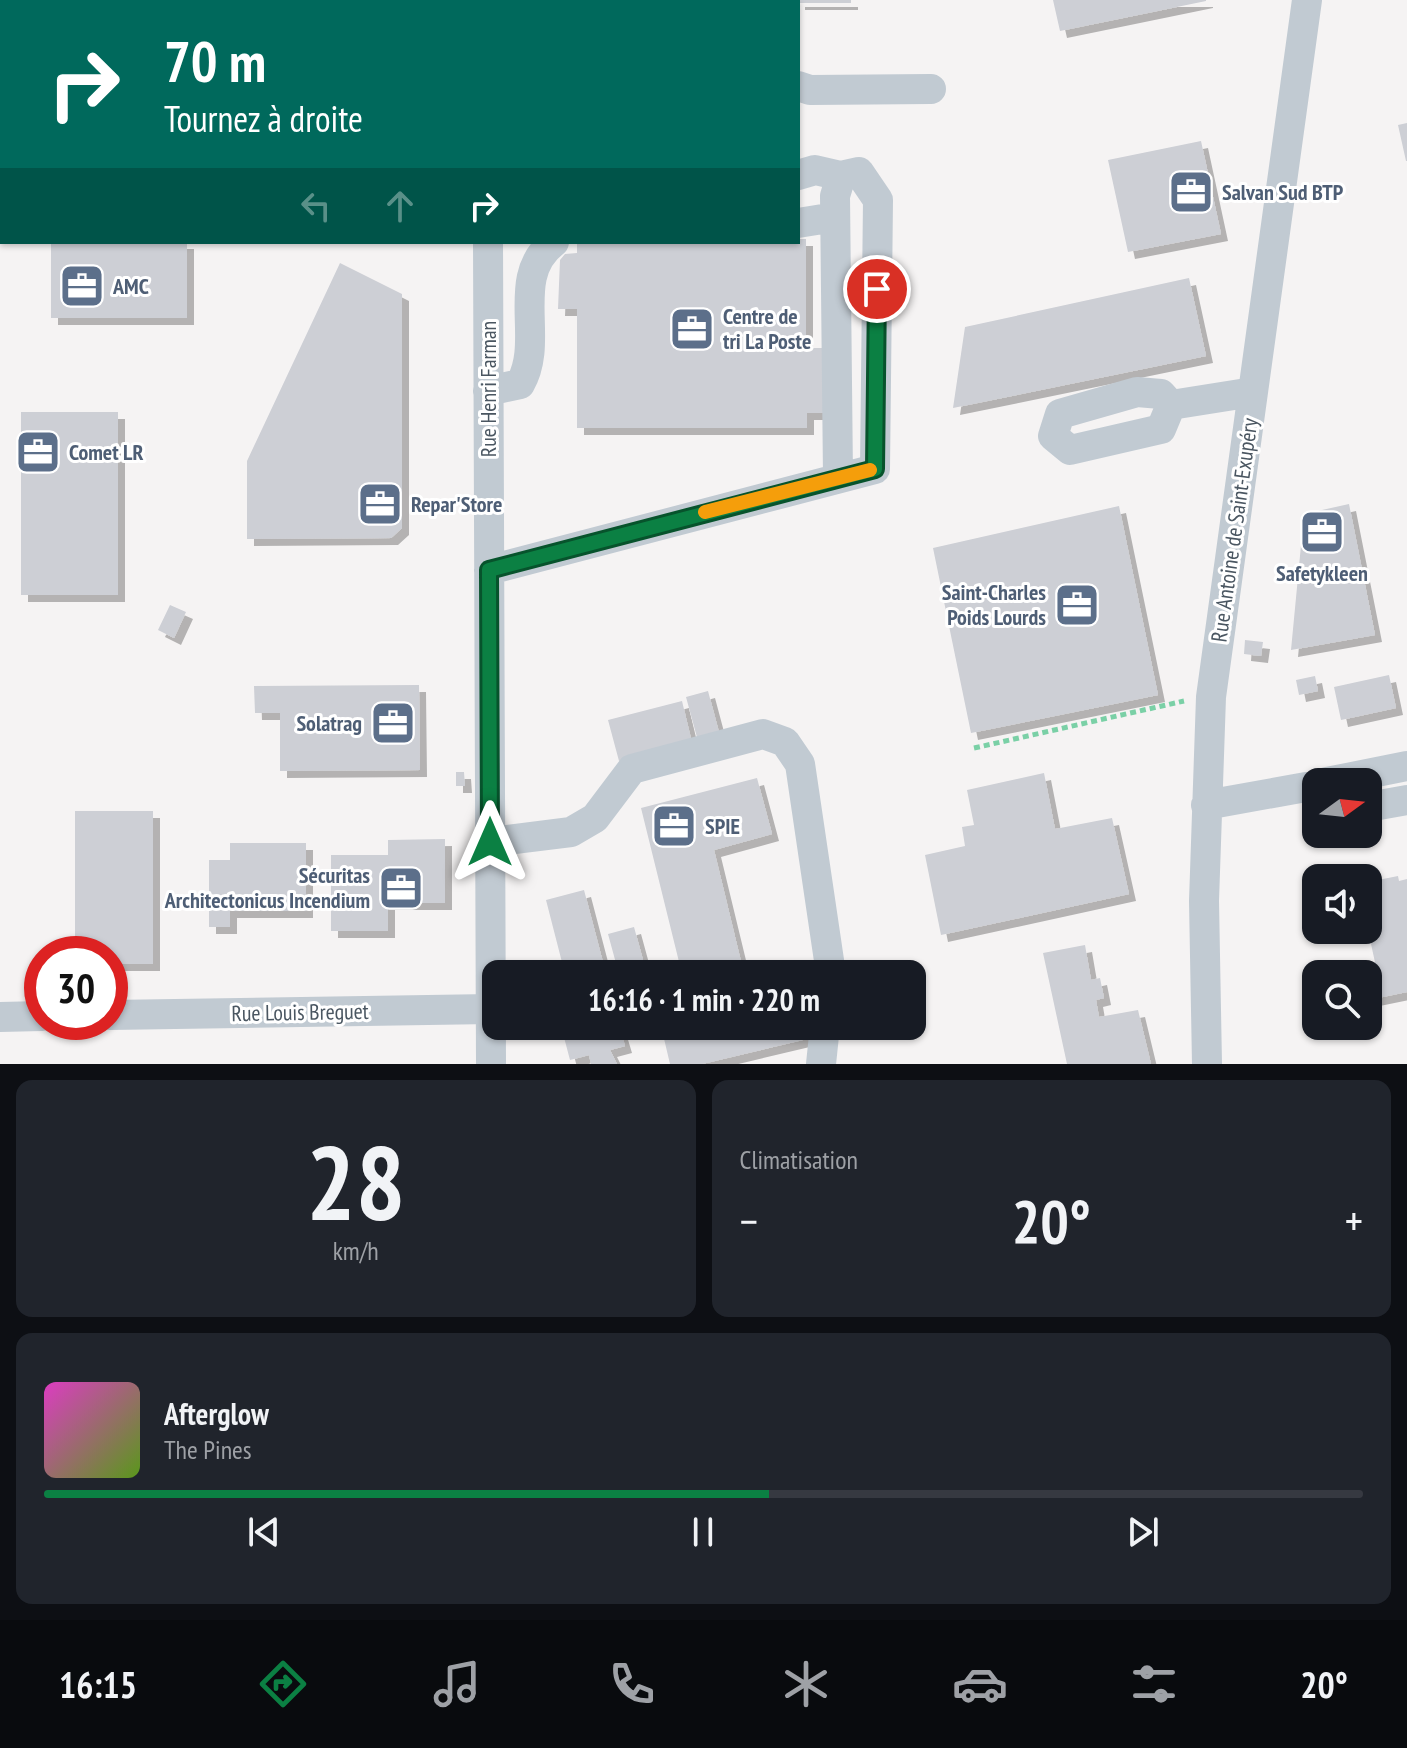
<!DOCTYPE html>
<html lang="fr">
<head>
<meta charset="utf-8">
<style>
	:root { --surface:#171b24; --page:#20242c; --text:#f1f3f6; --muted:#9ea1a6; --line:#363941; --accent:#0b8043 }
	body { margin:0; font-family:"PT Sans Narrow",sans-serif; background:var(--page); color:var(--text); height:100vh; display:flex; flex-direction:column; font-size:30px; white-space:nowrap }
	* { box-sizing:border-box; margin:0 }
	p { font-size:26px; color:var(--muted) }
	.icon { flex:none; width:44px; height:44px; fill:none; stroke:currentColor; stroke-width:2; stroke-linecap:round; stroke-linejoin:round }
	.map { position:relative; height:1064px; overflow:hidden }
	.details { display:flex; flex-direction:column; gap:16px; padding:16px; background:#0d0f14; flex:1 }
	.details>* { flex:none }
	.banner { position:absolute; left:0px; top:0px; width:800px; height:244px; box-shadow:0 2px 6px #0004; background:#00695c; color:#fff; overflow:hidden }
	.needle { width:52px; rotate:75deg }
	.buttons { position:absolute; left:1302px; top:768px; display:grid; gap:16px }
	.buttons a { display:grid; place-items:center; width:80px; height:80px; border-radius:16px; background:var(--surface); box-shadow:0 2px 6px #0004; font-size:40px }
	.speed { position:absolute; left:24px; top:936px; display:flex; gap:16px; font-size:40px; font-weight:700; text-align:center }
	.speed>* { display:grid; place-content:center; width:104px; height:104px; border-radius:50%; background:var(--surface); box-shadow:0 2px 6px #0004; line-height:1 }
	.speed .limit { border:12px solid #d22; background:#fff; color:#111 }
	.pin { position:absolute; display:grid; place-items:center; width:68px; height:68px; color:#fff; margin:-34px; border:4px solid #fff; border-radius:50%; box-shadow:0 2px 8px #0007 }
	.me { position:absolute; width:88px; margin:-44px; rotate:0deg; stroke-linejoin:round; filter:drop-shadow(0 0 6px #0008) }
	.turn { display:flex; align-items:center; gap:28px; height:168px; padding:0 32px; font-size:36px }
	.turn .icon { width:104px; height:104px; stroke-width:2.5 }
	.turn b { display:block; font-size:56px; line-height:68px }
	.lanes { display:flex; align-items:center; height:76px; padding:0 32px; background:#0003; justify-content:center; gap:40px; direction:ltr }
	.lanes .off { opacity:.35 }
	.big { font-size:60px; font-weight:600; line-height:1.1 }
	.details .tile { flex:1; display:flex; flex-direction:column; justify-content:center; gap:12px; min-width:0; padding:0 28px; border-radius:16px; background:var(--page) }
	.details .dial { align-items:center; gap:0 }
	.dial b { font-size:104px; line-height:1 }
	.song { display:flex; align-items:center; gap:24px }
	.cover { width:96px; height:96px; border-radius:12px; background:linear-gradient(135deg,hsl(310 70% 55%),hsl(90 70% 35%)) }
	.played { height:8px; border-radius:4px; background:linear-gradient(90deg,var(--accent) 55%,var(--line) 55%) }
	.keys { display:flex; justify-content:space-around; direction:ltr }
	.heat { display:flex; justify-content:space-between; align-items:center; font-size:44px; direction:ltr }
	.details .tiles { flex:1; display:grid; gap:16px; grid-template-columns:1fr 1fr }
	.tile:last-child { grid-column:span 2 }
	.trip { position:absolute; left:482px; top:960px; width:444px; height:80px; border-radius:16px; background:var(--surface); box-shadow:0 2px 6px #0004; font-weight:600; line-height:80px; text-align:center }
	.menu { display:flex; height:128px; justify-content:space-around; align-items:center; background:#090b0e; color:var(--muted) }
	.menu .icon { width:56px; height:56px }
	.menu .active { color:var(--accent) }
	.menu b { font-size:36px; color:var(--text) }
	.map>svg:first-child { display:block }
	.building { fill:#cdcfd5; filter:url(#shadow) }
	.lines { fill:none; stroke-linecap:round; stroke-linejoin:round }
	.path { stroke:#7ad0a6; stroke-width:5; stroke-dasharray:6 4; stroke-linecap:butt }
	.minor { stroke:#c1cad2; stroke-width:30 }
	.route-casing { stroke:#07532c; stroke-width:20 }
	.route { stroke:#0b8043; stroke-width:14 }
	.slow { stroke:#f59e0b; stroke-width:14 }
	.labels { text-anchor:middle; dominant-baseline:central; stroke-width:6; stroke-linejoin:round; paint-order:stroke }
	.service-label { font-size:22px; font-weight:bold; fill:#4e5e75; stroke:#fff; text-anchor:start }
	.street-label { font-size:22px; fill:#4a5661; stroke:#fff }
</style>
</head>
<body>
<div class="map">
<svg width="1407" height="1064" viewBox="0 0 1407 1064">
	<defs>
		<filter id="shadow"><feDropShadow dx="7" dy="7" stdDeviation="0" flood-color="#0004"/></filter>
	</defs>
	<rect width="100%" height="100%" fill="#f5f3f3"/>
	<path class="building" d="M 798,0 L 851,0 L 851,3 L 798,3 Z
		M 1053,0 L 1206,0 L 1206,1 L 1060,31 Z
		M 1407,123 L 1407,161 L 1406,161 L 1398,125 Z
		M 1201,141 L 1221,234 L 1128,252 L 1108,160 Z
		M 798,239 L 806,239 L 806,348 L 830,348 L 830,413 L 807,413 L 807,428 L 577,428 L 577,309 L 558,309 L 560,260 L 565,254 L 577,253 L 577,242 L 798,242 Z
		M 51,242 L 187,242 L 187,318 L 51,318 Z
		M 340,263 L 402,294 L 402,528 L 391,538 L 247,539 L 247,461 Z
		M 1189,278 L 1206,356 L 953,408 L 965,327 Z
		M 21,412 L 118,412 L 118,595 L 21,595 Z
		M 1349,504 L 1375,635 L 1291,650 L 1304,514 Z
		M 1119,506 L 1158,695 L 971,733 L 933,548 Z
		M 170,605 L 186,612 L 174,638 L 158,630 Z
		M 1245,640 L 1263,642 L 1261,656 L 1244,654 Z
		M 1389,675 L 1396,708 L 1341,720 L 1334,687 Z
		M 1315,676 L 1318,691 L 1299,695 L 1296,680 Z
		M 419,685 L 420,770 L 280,771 L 280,713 L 255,713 L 254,686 Z
		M 708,691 L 720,736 L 698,741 L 686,697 Z
		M 682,701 L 692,743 L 619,761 L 608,720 Z
		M 456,772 L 464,772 L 465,786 L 456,786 Z
		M 1044,773 L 1055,829 L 1112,818 L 1129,894 L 941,935 L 925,855 L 965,846 L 962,827 L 974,825 L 967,790 Z
		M 757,778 L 772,834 L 714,850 L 744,974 L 682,974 L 641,808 Z
		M 75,811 L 153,811 L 153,964 L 110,964 L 110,954 L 75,954 Z
		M 445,839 L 445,903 L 388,903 L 388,931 L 331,931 L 331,855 L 388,855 L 388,840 Z
		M 230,843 L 306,843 L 306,911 L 230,911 L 230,927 L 209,927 L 209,860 L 230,860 Z
		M 1398,876 L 1399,881 L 1407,879 L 1407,992 L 1368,1000 L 1368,974 L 1361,974 L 1360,970 L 1376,967 L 1368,930 L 1368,882 Z
		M 584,890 L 605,970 L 617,967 L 608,934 L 634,927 L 646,971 L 565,974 L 546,900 Z
		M 1085,945 L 1091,980 L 1100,978 L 1104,998 L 1096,1000 L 1099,1017 L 1138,1010 L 1151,1064 L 1067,1064 L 1043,953 Z
		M 561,1026 L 619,1026 L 625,1046 L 610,1050 L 617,1064 L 591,1064 L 589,1055 L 570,1060 Z
		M 661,1026 L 803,1026 L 807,1039 L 702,1064 L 670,1064 Z"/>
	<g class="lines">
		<path class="path" d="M 974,748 L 1184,701"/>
		<path class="minor" d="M 487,0 L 487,2
			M 798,86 L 810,90 L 931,89
			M 798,175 L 815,170 L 841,176
			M 798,223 L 835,217
			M 488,242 L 491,1064
			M 488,391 L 520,384 C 546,340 508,277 554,242
			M 1171,405 L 1161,429 L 1070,450 L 1053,436 L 1060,414 L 1137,392 L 1161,394 L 1171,405 L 1253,392
			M 489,570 L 875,469 L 878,200 L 859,172 L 841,176 L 835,196 L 838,476
			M 1327,782 L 1407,766
			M 1206,805 L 1306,787 L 1316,793
			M 1368,807 L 1407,800
			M 490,842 L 571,832 L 595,818 L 632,769 L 763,734 L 785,742 L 800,764 L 831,974
			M 110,1015 L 491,1009
			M 0,1017 L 42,1016
			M 821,1064 L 825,1026
			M 1207,1064 L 1204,901 L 1211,697 L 1307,0"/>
	</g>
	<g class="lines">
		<g class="route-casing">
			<path id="route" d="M 490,842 L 489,570 L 875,469 L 877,289"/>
		</g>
		<use href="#route" class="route"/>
		<path class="slow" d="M 705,512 L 870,470"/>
	</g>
	<defs>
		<g id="office-square" transform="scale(2.3)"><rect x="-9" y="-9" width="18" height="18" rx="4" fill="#5c6f8a" stroke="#fff"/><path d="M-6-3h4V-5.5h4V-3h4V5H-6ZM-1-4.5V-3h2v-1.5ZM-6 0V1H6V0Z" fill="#fff"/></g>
	</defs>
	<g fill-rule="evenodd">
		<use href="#office-square" x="1191" y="192"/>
		<use href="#office-square" x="82" y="286"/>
		<use href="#office-square" x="692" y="329"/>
		<use href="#office-square" x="38" y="452"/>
		<use href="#office-square" x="380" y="504"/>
		<use href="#office-square" x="1322" y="532"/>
		<use href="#office-square" x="1077" y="605"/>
		<use href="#office-square" x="393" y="723"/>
		<use href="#office-square" x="674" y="826"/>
		<use href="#office-square" x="401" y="888"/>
	</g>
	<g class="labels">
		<g class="service-label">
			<text x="1222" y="192">Salvan Sud BTP</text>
			<text x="113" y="286">AMC</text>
			<text x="723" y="316">Centre de<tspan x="723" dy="25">tri La Poste</tspan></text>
			<text x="69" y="452">Comet LR</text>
			<text x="411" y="504">Repar'Store</text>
			<text x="1322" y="573" text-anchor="middle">Safetykleen</text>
			<text x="1046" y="592" text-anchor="end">Saint-Charles<tspan x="1046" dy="25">Poids Lourds</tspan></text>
			<text x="362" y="723" text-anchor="end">Solatrag</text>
			<text x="705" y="826">SPIE</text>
			<text x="370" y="875" text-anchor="end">Sécuritas<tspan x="370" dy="25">Architectonicus Incendium</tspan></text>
		</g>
		<g class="street-label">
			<text transform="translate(488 389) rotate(-90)">Rue Henri Farman</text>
			<text transform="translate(1234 530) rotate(-82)">Rue Antoine de Saint-Exupéry</text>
			<text transform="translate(300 1012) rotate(-1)">Rue Louis Breguet</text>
		</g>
	</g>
</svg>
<div class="buttons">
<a><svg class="needle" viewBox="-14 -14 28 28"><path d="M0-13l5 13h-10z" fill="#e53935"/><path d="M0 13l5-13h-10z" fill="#9ea1a6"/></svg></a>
<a><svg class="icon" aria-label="sound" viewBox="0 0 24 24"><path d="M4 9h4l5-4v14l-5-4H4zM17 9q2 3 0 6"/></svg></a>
<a><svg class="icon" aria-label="search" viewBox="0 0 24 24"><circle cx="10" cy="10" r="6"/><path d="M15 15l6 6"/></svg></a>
</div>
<div class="speed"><div class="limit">30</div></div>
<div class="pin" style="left:877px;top:289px;background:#d93025"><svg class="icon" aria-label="arrive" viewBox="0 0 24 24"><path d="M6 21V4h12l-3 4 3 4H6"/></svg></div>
<svg class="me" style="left:490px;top:842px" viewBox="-20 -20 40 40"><path d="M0-17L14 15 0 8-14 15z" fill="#0b8043" stroke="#fff" stroke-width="4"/></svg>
<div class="trip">16:16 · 1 min · 220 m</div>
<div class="banner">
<div class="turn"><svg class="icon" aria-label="right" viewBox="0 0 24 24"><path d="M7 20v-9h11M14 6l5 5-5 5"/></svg><div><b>70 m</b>Tournez à droite</div></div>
<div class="lanes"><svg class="icon off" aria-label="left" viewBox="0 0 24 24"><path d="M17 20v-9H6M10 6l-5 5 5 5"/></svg><svg class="icon off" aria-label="ahead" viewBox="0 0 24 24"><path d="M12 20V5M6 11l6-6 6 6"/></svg><svg class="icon" aria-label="right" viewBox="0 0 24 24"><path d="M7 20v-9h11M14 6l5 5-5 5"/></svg></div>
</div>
</div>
<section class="details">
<div class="tiles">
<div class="tile dial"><b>28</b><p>km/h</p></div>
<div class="tile"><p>Climatisation</p>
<div class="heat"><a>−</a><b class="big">20°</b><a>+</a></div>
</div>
<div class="tile">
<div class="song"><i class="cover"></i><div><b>Afterglow</b><p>The Pines</p></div></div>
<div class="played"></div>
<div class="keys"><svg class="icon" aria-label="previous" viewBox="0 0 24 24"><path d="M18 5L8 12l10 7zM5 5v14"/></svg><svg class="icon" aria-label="pause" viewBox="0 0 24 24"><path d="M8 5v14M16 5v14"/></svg><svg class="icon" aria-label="next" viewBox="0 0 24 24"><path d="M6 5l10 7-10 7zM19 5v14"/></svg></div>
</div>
</div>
</section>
<nav class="menu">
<b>16:15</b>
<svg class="icon active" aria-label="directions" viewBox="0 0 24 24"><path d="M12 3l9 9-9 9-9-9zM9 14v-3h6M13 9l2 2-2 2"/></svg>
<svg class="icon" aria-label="music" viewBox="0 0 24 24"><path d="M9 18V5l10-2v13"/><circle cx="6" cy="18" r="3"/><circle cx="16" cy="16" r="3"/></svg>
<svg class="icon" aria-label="phone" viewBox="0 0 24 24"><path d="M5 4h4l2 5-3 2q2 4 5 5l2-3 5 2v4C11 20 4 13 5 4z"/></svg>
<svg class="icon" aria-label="climate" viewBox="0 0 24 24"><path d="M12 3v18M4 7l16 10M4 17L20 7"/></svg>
<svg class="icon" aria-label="car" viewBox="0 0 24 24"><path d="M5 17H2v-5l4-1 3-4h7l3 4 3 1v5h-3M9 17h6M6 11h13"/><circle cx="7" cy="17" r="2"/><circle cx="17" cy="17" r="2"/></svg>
<svg class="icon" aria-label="filters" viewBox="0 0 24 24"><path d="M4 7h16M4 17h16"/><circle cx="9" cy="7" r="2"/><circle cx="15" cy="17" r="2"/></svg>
<b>20°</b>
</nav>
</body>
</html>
